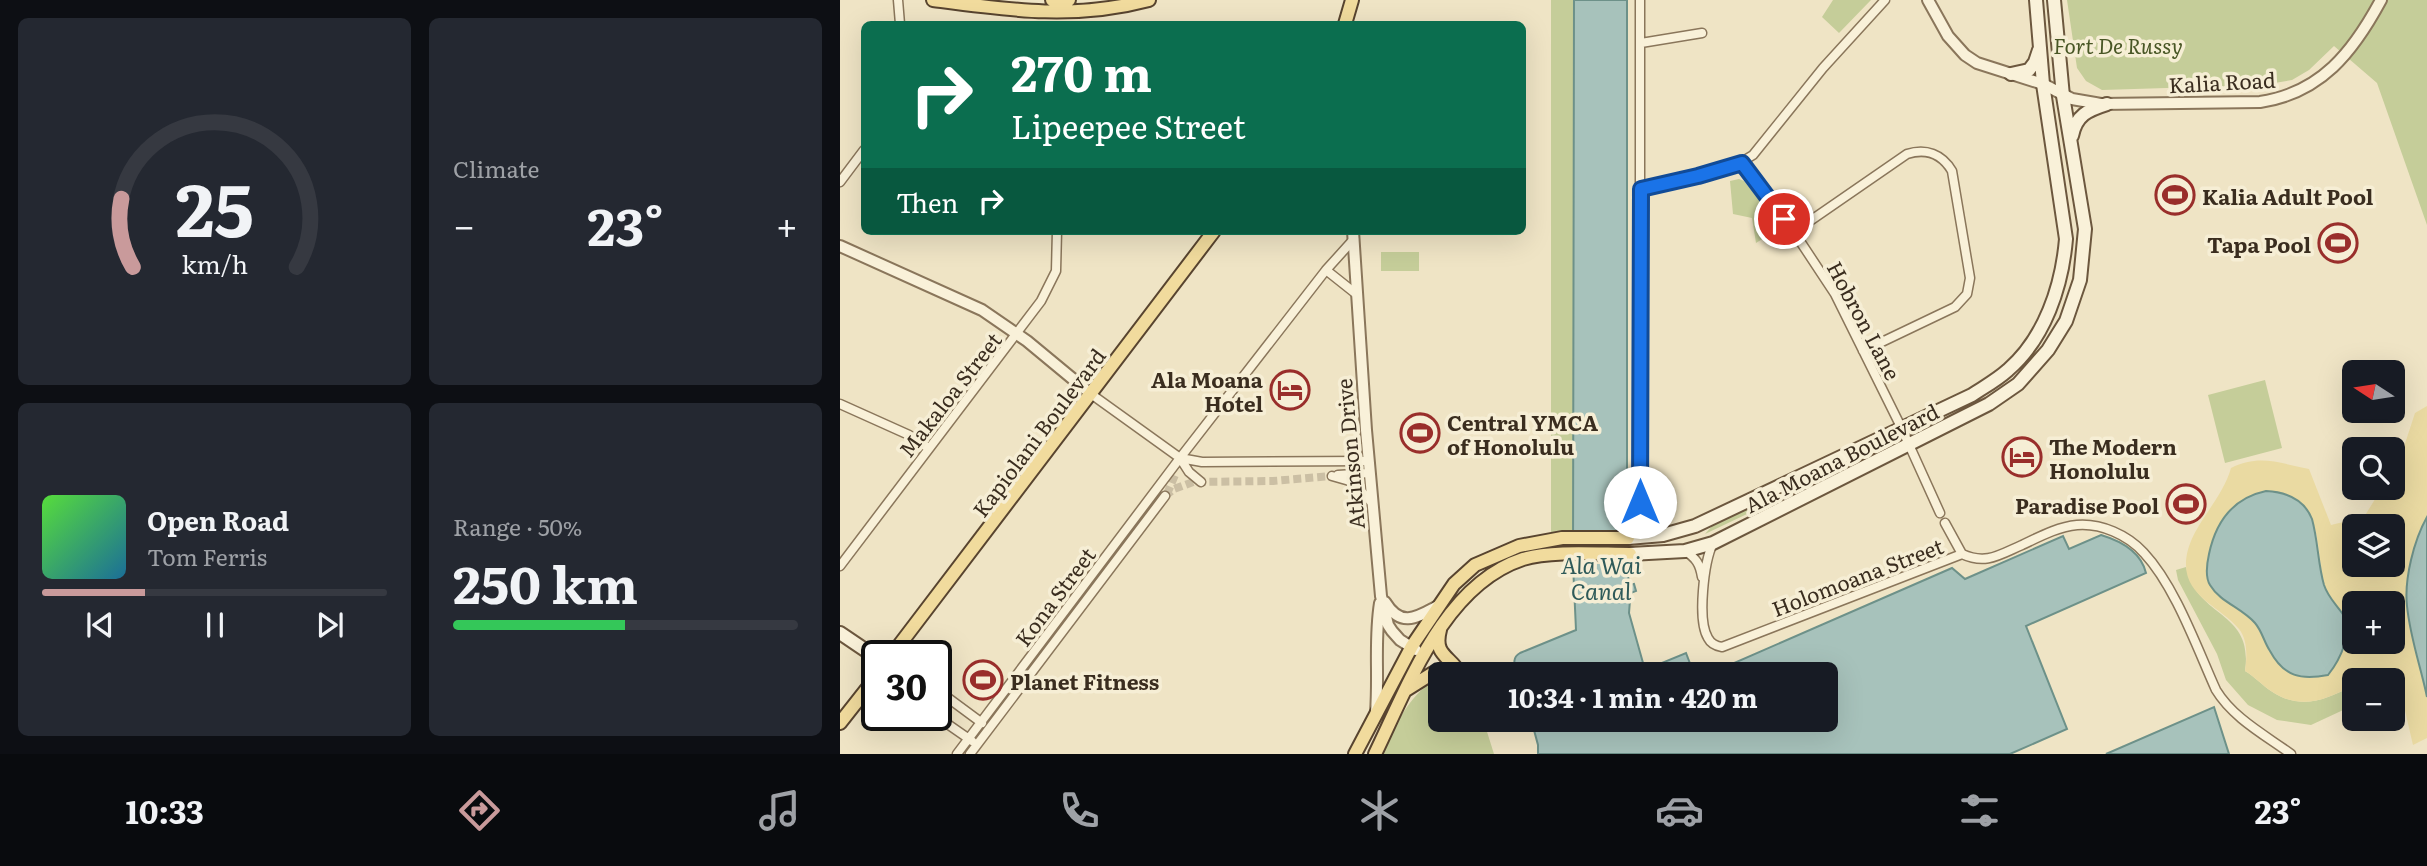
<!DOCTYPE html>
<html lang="en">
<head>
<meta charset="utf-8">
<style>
	:root { --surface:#171b24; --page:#242831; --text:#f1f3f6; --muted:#9ea1a6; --line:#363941; --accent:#c99a9b }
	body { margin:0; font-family:Literata,serif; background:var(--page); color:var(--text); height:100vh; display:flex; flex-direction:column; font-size:26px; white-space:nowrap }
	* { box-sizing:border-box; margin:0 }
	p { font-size:23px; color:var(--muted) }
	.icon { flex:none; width:38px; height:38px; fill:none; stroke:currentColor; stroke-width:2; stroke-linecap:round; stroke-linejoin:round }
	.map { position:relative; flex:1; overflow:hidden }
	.drawer { display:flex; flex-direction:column; gap:18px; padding:18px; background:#0d0f14; width:840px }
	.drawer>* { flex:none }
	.guide { position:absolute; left:21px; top:21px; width:665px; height:214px; border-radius:10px; box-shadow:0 7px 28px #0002; background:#0b6e4f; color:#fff; overflow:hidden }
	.needle { width:46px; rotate:282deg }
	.buttons { position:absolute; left:1502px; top:360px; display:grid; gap:14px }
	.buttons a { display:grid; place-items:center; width:63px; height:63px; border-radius:10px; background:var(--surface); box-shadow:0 7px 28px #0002; font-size:35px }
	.speed { position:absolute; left:21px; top:640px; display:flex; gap:14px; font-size:35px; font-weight:700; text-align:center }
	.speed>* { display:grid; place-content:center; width:91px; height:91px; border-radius:50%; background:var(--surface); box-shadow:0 7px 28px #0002; line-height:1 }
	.speed .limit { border:4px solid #111; border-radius:10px; background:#fff; color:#111 }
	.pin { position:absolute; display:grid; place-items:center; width:60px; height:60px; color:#fff; margin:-30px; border:4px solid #fff; border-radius:50%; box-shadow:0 2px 7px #0007 }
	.me { position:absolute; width:77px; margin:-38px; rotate:0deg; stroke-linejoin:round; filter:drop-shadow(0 0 5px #0008) }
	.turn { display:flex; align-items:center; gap:24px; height:147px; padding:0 35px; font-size:32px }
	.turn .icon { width:91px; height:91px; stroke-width:2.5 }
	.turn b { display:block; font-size:49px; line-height:60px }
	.then { display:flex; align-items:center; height:66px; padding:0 35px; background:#0003; gap:14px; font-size:26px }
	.big { font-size:52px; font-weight:700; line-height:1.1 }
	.drawer .tile { flex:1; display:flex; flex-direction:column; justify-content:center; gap:10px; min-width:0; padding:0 24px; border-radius:10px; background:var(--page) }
	.drawer .dial { align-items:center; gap:0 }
	.dial svg { height:182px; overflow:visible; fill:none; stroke:var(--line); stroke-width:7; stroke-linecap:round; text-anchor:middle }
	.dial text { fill:var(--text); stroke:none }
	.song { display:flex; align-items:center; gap:21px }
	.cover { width:84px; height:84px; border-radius:10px; background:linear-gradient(135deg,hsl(110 70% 55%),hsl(200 70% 35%)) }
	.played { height:7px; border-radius:4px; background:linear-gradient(90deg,var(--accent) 30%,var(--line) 30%) }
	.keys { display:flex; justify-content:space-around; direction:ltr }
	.heat { display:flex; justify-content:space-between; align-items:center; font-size:38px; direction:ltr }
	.charge { height:10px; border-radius:5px; background:linear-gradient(90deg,#34c759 50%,var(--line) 0) }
	.drawer .tiles { flex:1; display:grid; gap:18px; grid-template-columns:repeat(2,1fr) }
	.trip { position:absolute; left:588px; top:662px; width:410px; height:70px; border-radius:10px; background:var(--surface); box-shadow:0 7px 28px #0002; font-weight:700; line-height:70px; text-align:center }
	.tabs { display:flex; height:112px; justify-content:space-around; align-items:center; background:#090b0e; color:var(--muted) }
	.tabs .icon { width:49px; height:49px }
	.tabs .selected { color:var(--accent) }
	.tabs b { font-size:32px; color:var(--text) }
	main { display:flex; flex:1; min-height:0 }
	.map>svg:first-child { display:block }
	.green { fill:#c5cd99 }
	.sand { fill:#eadaa2; fill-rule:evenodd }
	.water { fill:#a7c2bb; stroke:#6d9189; stroke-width:2 }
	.pier { fill:#efe4c5 }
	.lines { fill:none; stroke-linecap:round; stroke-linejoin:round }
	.minor-tunnel { stroke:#cbbfa4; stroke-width:8; stroke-dasharray:8 4; stroke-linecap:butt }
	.minor-casing { stroke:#8a765b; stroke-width:11 }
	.tertiary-casing { stroke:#8a765b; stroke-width:14 }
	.secondary-casing { stroke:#6c573e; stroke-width:16 }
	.primary-casing { stroke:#58442f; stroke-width:16 }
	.minor { stroke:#f9f1d9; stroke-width:8 }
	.tertiary { stroke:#f9f1d9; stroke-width:10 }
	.secondary { stroke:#f9f1d9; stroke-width:12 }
	.primary { stroke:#f1db9d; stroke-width:12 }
	.route-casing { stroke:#114b97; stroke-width:18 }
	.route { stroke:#1a73e8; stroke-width:12 }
	.labels { text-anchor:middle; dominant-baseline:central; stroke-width:7; stroke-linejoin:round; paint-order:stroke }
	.park-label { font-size:21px; font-style:italic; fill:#485625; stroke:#f6eed5 }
	.street-label { font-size:21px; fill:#3a2d1f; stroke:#f6eed5 }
	.poi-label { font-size:21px; font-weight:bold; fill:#3a2d1f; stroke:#f6eed5; text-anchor:start }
	.water-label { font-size:23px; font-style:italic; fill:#2e5a59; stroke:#f6eed5 }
</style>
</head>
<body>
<main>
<section class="drawer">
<div class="tiles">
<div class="tile dial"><svg viewBox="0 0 100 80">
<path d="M14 69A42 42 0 1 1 86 69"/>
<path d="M14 69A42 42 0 0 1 9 39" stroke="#c99a9b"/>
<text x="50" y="56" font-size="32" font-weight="700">25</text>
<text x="50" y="72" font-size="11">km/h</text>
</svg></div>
<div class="tile"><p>Climate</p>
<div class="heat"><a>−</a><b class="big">23°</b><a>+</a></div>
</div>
<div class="tile">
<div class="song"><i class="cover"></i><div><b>Open Road</b><p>Tom Ferris</p></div></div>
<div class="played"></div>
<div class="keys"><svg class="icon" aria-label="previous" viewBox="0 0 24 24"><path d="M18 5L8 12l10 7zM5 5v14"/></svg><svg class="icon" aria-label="pause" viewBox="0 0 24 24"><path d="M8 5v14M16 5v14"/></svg><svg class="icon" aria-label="next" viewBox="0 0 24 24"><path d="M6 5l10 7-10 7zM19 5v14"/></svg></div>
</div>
<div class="tile"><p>Range · 50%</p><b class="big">250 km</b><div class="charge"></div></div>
</div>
</section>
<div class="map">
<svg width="1587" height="754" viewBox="0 0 1587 754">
	<rect width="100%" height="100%" fill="#efe4c5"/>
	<path class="green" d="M 711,0 L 734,0 L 733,530 L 711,533 Z
		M 993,0 L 1031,0 L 999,33 L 982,17 Z
		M 1227,0 L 1587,0 L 1587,225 L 1537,83 L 1494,46 L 1469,70 L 1452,80 L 1423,85 L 1262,90 L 1246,81 L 1237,68 Z
		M 899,179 L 904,181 L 941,227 L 916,243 L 912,218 L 893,214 L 890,181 Z
		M 541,252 L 579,252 L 579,271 L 541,271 Z
		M 1425,380 L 1442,448 L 1385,463 L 1368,395 Z
		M 1043,443 L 1048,443 L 951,492 L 916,513 L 907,514 L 865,534 L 873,525 Z
		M 1346,567 C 1357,619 1414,610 1405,671 C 1415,677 1422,685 1431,691 C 1460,711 1486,700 1514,685 L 1514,705 L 1471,725 L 1437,720 L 1408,705 L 1386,680 L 1377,654 L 1338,580 L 1336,570 Z
		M 595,679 L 600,679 L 600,719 L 643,719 L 654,754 L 541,754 C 556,725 567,698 595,679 Z"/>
	<path class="sand" d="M 1587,406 L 1587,517 L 1578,534 L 1571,567 L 1567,605 L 1587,697 L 1587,738 L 1573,745 L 1560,689 L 1552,685 L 1552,681 L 1537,681 L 1527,671 L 1519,681 L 1514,681 L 1514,685 C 1486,700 1460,711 1431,691 C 1422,685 1415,677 1405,671 C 1407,658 1408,640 1399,629 C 1382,608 1346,597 1346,565 C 1346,529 1381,504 1391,468 C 1419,454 1439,463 1469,469 L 1491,525 L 1524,517 L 1542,488 L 1552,488 L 1552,473 L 1558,465 L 1575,413 ZM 1452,497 C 1482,513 1477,555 1484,585 C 1488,598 1505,612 1506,622 C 1506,629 1496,668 1490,673 C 1485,677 1476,677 1469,678 L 1429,651 L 1418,627 L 1409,616 L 1394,605 ZM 1514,527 L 1552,527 L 1552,565 L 1514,565 ZM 1514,604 L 1552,604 L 1552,642 L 1514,642 Z"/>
	<path class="water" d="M 734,0 L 787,0 L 787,564 L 789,585 L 794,584 L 796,591 L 788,594 L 790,600 L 789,613 L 805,670 L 846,653 L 854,674 L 677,674 C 675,666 671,658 680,653 L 736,630 L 733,564 Z
		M 1426,491 C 1446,492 1464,499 1472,519 C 1478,541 1478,564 1484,585 C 1488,597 1495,603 1502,613 C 1515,630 1500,660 1488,675 C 1461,680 1444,677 1430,651 C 1424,642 1422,631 1415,623 C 1402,608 1380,602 1370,585 C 1365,577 1367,563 1369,554 C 1376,521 1393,498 1426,491 Z
		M 1587,517 L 1587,697 C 1581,668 1570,637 1567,606 C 1564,579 1574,540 1587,517 Z
		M 1261,535 C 1281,541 1301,552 1306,573 L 1186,626 L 1227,729 L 1170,754 L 698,754 L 698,745 L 691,719 L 985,719 L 985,674 L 869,674 L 1112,568 L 1125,579 L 1223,536 L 1229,549 Z
		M 1374,707 L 1389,754 L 1266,754 Z"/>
	<path class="pier" d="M 733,530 L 787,530 L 787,564 L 733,564 Z"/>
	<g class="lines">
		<path class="minor-tunnel" d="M 327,494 L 335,475
			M 325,496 L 334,489 L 353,482 L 433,481 L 492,476"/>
		<g class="minor-casing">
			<path id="minor" d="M 58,0 L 60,24
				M 801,43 L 862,33
				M 902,163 L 954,232 L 995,294 L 1061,427 L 1100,513
				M 0,182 L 24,150
				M 801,189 C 835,184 885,174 913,155 L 983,68 L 1045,0
				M 954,232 L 1067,154 C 1086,148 1102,154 1112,171 L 1130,278 L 1127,294 L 1115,307 L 1023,351
				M 486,270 L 515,293
				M 251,394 L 340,458 L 349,472 L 361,482
				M 0,404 L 69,435 L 88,448
				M 340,458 L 362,462 L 528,461
				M 498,475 L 529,473
				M 492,476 L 513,482 L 532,503
				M 800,502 L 800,0
				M 1105,523 L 1122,554
				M 873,543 C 864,562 857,620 868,638 C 871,644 876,646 882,647 L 1122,554 C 1146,565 1159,555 1182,545 C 1199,537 1217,527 1237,525 C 1261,523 1288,535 1304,553 C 1335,586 1357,648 1376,690 C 1393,718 1425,735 1451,754
				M 845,551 C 856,558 860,564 862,577
				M 0,566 L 201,301 L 216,271 L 217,231
				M 96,689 L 142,723
				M 96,716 L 132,741
				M 117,754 L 340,458 L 486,270 L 514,239
				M 130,754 L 325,496"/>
		</g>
		<g class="tertiary-casing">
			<path id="tertiary" d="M 1088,0 L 1108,36 L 1125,55 L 1137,63 L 1203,84 L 1232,99 L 1261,104 L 1420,102 C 1481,93 1513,52 1541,0
				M 513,231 L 526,430 L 541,596 L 548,625 L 552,631 L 560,640 L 576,650
				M 0,246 L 142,310 L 187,341 L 251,394
				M 545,602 C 561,628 576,618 598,606
				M 536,712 C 539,674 534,640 540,603"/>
		</g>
		<g class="secondary-casing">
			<path id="secondary" d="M 1171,74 L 1189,70 L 1195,62 L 1199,50
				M 1232,136 C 1236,115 1248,110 1267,104
				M 788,538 L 823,535 L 855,526 L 1132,395 C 1144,387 1157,380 1168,370 C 1205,338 1222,286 1226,239 L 1203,84 L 1196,0
				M 790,554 L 845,551 L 873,543 L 1149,404 L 1178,384 L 1208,350 L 1226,321 L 1240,280 L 1245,229 L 1223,96 L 1214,0
				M 0,633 L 37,658"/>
		</g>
		<g class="primary-casing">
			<path id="primary" d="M 93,0 C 168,10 234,20 309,0
				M 212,0 L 229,0
				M 505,24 L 512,0
				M 600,630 C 593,656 611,656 620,674
				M 51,656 L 374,231
				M 566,690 L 593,673 L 607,674
				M 0,723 L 37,676
				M 515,754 L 572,646 L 614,584 L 635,565 L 679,546 L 722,538 L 788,538
				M 535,754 C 568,686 604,585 683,559 C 711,550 760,554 790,554"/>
		</g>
		<use href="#minor" class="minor"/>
		<use href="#tertiary" class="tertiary"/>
		<use href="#secondary" class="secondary"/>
		<use href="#primary" class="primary"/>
	</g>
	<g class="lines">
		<g class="route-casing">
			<path id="route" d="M 800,502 L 801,189 L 858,176 L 902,163 L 944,219"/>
		</g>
		<use href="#route" class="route"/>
	</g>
	<defs>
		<g id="stadium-ring" transform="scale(2.0125)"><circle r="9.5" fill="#f6eed5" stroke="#992e2b" stroke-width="1.5"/><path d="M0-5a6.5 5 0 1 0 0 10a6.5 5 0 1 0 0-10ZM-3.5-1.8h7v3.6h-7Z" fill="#992e2b"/></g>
		<g id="hotel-ring" transform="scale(2.0125)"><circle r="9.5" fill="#f6eed5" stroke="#992e2b" stroke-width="1.5"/><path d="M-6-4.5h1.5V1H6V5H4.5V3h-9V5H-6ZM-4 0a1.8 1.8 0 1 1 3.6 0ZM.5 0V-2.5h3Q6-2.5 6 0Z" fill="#992e2b"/></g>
	</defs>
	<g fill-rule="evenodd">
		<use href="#stadium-ring" x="1335" y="195"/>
		<use href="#stadium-ring" x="1498" y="243"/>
		<use href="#hotel-ring" x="450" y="390"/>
		<use href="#stadium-ring" x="580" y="433"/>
		<use href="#hotel-ring" x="1182" y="457"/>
		<use href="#stadium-ring" x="1346" y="504"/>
		<use href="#stadium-ring" x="143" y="680"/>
	</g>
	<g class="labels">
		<g class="park-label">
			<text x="1278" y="44">Fort De Russy</text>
		</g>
		<g class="street-label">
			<text transform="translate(1382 81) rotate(-3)">Kalia Road</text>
			<text transform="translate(1025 320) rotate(62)">Hobron Lane</text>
			<text transform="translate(109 394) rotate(-52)">Makaloa Street</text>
			<text transform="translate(198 432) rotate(-53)">Kapiolani Boulevard</text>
			<text transform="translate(509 454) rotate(-95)">Atkinson Drive</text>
			<text transform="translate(1001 457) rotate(-27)">Ala Moana Boulevard</text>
			<text transform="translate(1017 576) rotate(-21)">Holomoana Street</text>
			<text transform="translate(214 596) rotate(-53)">Kona Street</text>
		</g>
		<g class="poi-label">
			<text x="1362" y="195">Kalia Adult Pool</text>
			<text x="1471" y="243" text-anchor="end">Tapa Pool</text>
			<text x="423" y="378" text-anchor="end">Ala Moana<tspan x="423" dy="24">Hotel</tspan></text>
			<text x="607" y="421">Central YMCA<tspan x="607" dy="24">of Honolulu</tspan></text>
			<text x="1209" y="445">The Modern<tspan x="1209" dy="24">Honolulu</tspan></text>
			<text x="1319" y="504" text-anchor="end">Paradise Pool</text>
			<text x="170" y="680">Planet Fitness</text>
		</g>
		<g class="water-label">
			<text x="761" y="564">Ala Wai<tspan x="761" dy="26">Canal</tspan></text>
		</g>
	</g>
</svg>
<div class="buttons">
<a><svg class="needle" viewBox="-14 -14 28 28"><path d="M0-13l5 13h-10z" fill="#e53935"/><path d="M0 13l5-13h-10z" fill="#9ea1a6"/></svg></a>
<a><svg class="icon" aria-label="search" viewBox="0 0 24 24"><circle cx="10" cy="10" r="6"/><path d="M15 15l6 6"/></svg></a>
<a><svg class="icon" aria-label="layers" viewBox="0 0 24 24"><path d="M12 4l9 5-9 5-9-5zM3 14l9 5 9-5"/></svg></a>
<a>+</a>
<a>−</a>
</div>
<div class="speed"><div class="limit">30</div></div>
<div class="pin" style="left:944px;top:219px;background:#d93025"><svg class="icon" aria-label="arrive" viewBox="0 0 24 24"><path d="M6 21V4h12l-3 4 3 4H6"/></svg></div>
<svg class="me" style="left:800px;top:502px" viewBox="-20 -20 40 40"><circle r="19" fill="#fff"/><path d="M0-13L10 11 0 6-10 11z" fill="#1a73e8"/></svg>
<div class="trip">10:34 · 1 min · 420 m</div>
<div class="guide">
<div class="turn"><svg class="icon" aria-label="right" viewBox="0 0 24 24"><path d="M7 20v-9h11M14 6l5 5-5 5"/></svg><div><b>270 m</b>Lipeepee Street</div></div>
<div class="then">Then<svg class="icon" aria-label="right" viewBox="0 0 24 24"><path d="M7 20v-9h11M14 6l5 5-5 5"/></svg></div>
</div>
</div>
</main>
<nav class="tabs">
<b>10:33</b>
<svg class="icon selected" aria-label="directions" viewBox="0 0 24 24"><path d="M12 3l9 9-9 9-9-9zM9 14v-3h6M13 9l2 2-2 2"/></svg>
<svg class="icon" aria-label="music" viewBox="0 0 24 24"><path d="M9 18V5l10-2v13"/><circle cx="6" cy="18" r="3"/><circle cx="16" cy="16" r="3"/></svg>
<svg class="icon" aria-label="phone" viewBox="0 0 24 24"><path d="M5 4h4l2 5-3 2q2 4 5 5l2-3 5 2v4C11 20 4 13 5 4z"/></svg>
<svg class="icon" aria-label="climate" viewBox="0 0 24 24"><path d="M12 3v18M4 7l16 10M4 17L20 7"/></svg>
<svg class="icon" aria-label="car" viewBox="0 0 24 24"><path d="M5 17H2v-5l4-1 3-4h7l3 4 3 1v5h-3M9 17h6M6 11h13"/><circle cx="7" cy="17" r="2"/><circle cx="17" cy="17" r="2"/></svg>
<svg class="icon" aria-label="filters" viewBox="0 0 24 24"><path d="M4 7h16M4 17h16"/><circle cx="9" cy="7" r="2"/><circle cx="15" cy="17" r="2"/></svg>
<b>23°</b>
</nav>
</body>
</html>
